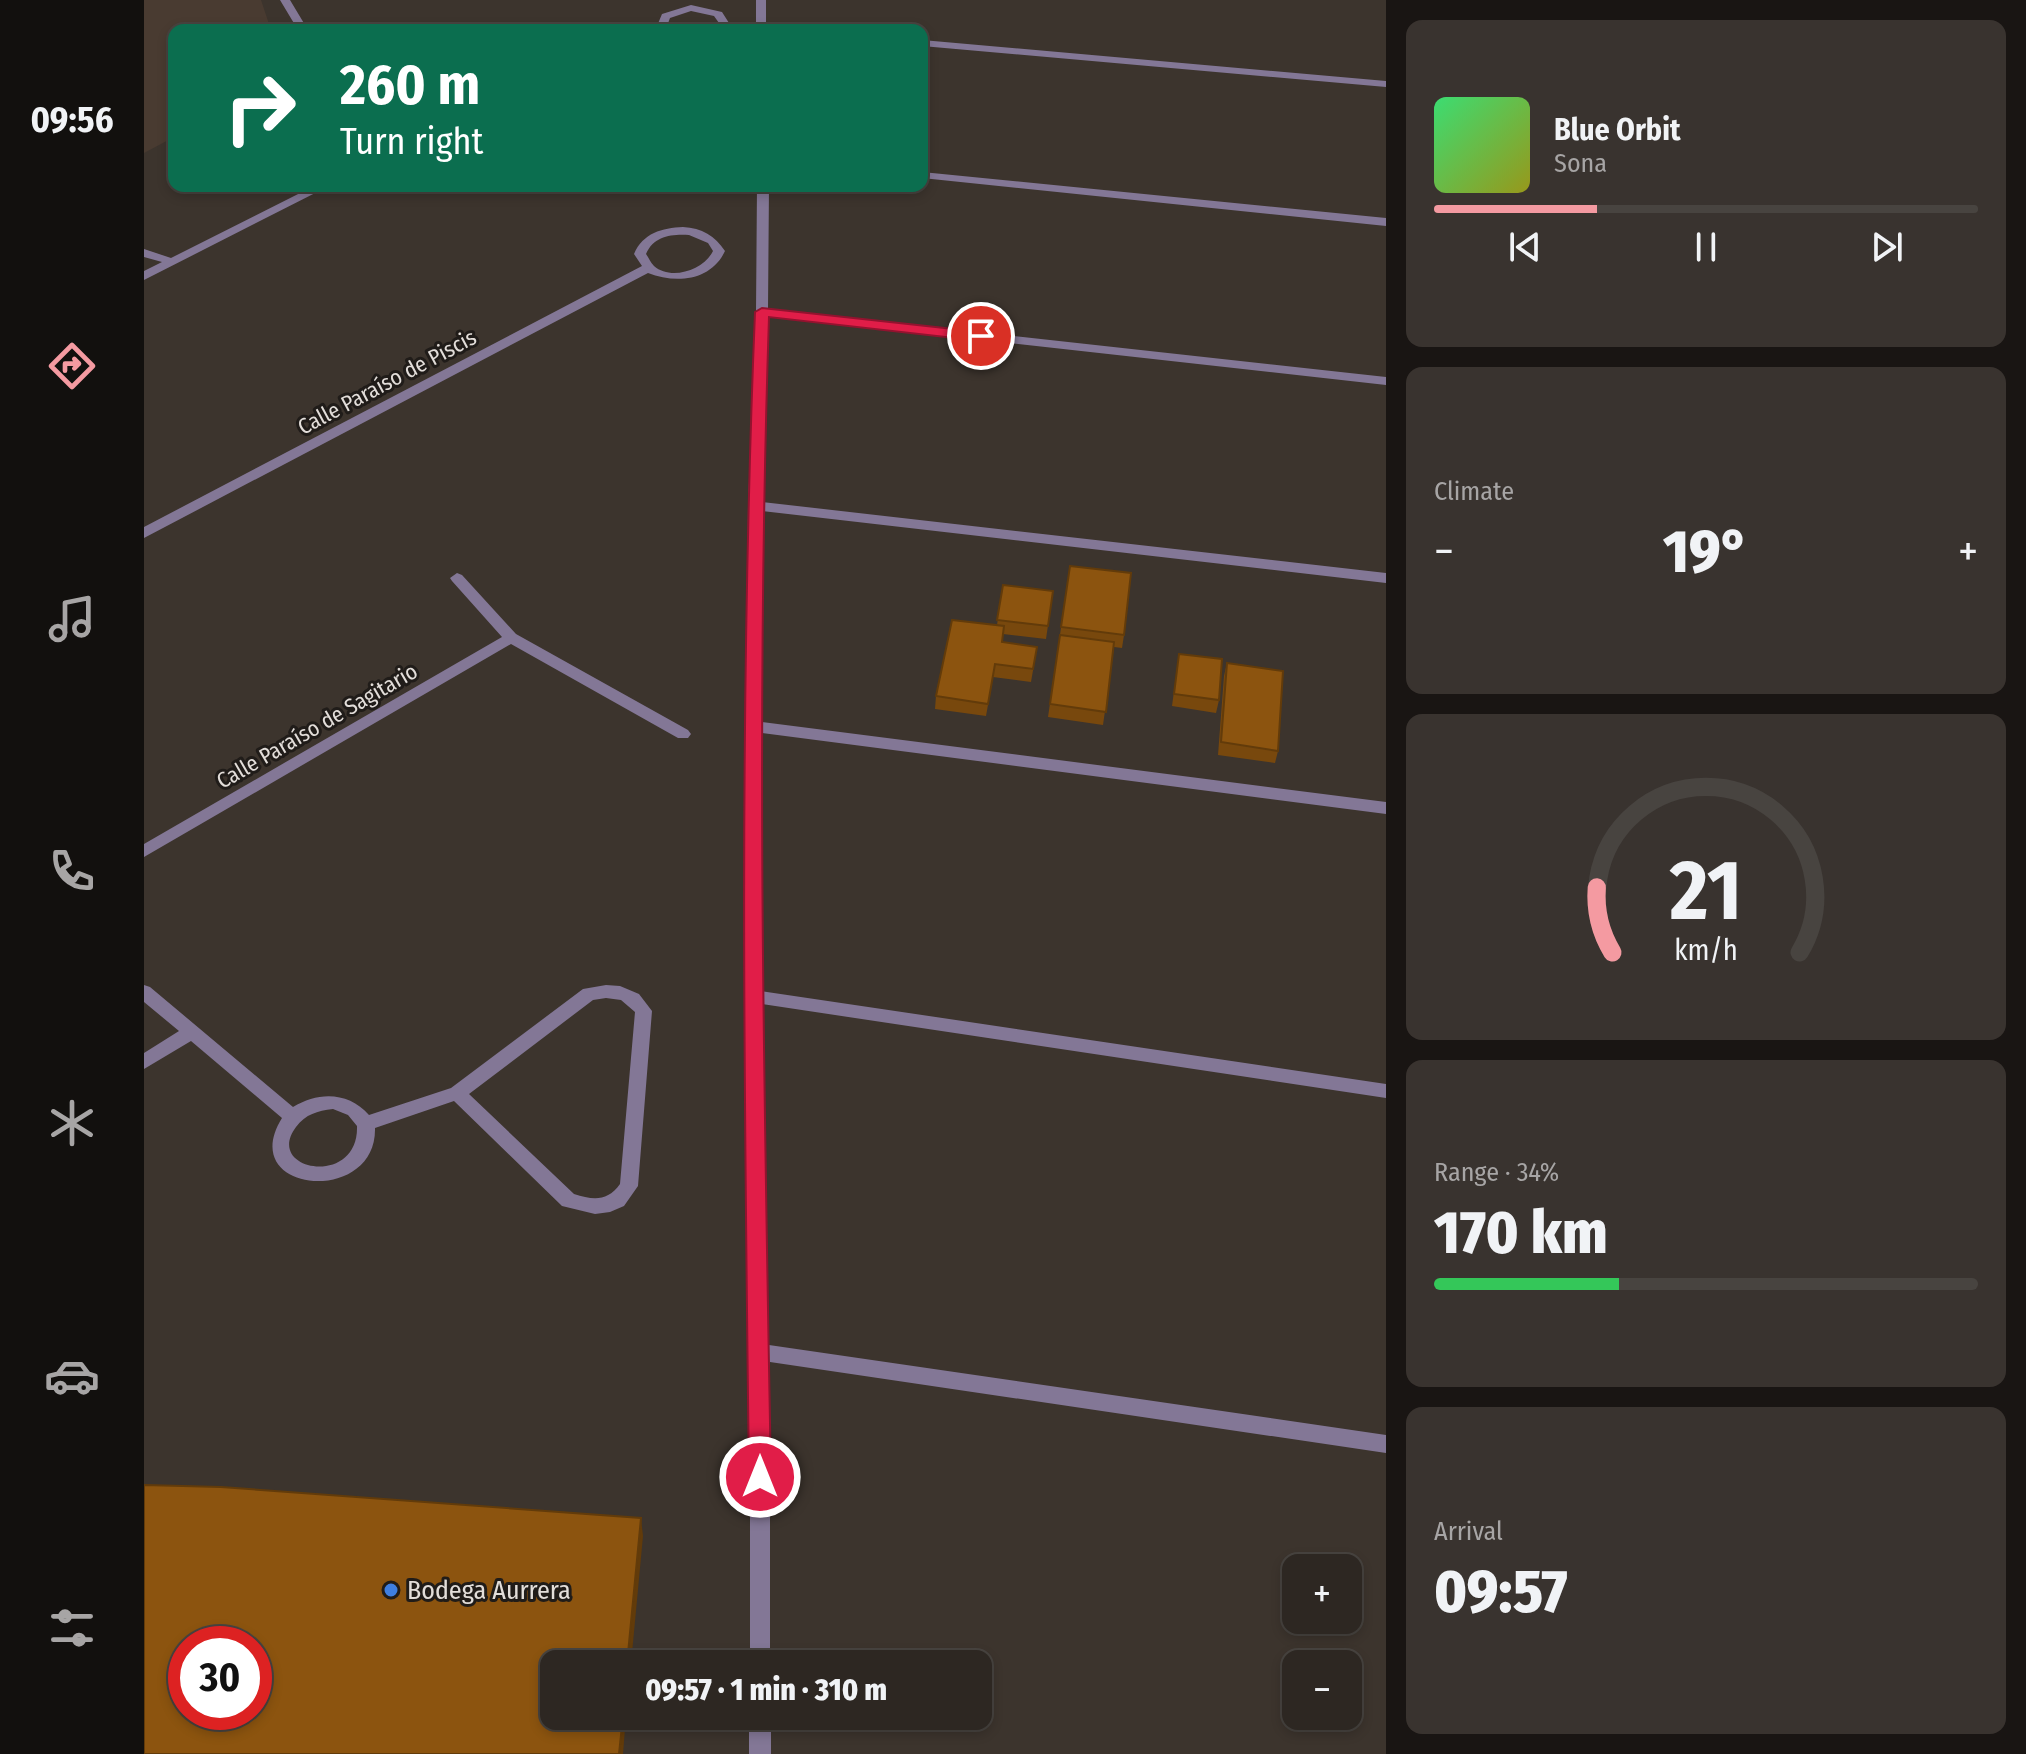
<!DOCTYPE html>
<html lang="en">
<head>
<meta charset="utf-8">
<style>
	:root { --surface:#2d2722; --page:#39332f; --text:#f1f3f6; --muted:#a7a5a5; --line:#484440; --accent:#f49aa1 }
	body { margin:0; font-family:"Fira Sans Condensed",sans-serif; background:var(--page); color:var(--text); height:100vh; display:flex; flex-direction:column; font-size:30px; white-space:nowrap }
	* { box-sizing:border-box; margin:0 }
	p { font-size:26px; color:var(--muted) }
	.icon { flex:none; width:44px; height:44px; fill:none; stroke:currentColor; stroke-width:2; stroke-linecap:round; stroke-linejoin:round }
	.map { position:relative; flex:1; overflow:hidden }
	.details { display:flex; flex-direction:column; gap:20px; padding:20px; background:#191513; width:640px }
	.details>* { flex:none }
	.guide { position:absolute; left:24px; top:24px; width:760px; height:168px; border-radius:16px; box-shadow:0 4px 12px #0003,0 0 0 2px var(--line); background:#0b6e4f; color:#fff; overflow:hidden }
	.buttons { position:absolute; left:1138px; top:1554px; display:grid; gap:16px }
	.buttons a { display:grid; place-items:center; width:80px; height:80px; border-radius:16px; background:var(--surface); box-shadow:0 4px 12px #0003,0 0 0 2px var(--line); font-size:40px }
	.speed { position:absolute; left:24px; top:1626px; display:flex; gap:16px; font-size:40px; font-weight:700; text-align:center }
	.speed>* { display:grid; place-content:center; width:104px; height:104px; border-radius:50%; background:var(--surface); box-shadow:0 4px 12px #0003,0 0 0 2px var(--line); line-height:1 }
	.speed .limit { border:12px solid #d22; background:#fff; color:#111 }
	.pin { position:absolute; display:grid; place-items:center; width:68px; height:68px; color:#fff; margin:-34px; border:4px solid #fff; border-radius:50%; box-shadow:0 2px 8px #0007 }
	.me { position:absolute; width:88px; margin:-44px; rotate:0deg; stroke-linejoin:round; filter:drop-shadow(0 0 6px #0008) }
	.turn { display:flex; align-items:center; gap:28px; height:168px; padding:0 40px; font-size:36px }
	.turn .icon { width:104px; height:104px; stroke-width:2.5 }
	.turn b { display:block; font-size:56px; line-height:68px }
	.big { font-size:60px; font-weight:800; line-height:1.1 }
	.details .widget { flex:1; display:flex; flex-direction:column; justify-content:center; gap:12px; min-width:0; padding:0 28px; border-radius:16px; background:var(--page) }
	.details .dial { align-items:center; gap:0 }
	.dial svg { height:208px; overflow:visible; fill:none; stroke:var(--line); stroke-width:7; stroke-linecap:round; text-anchor:middle }
	.dial text { fill:var(--text); stroke:none }
	.song { display:flex; align-items:center; gap:24px }
	.cover { width:96px; height:96px; border-radius:12px; background:linear-gradient(135deg,hsl(140 70% 55%),hsl(60 70% 35%)) }
	.played { height:8px; border-radius:4px; background:linear-gradient(90deg,var(--accent) 30%,var(--line) 30%) }
	.keys { display:flex; justify-content:space-around; direction:ltr }
	.heat { display:flex; justify-content:space-between; align-items:center; font-size:44px; direction:ltr }
	.charge { height:12px; border-radius:6px; background:linear-gradient(90deg,#34c759 34%,var(--line) 0) }
	.trip { position:absolute; left:396px; top:1650px; width:452px; height:80px; border-radius:16px; background:var(--surface); box-shadow:0 4px 12px #0003,0 0 0 2px var(--line); font-weight:800; line-height:80px; text-align:center }
	main { display:flex; flex:1; min-height:0 }
	.tabs { display:flex; flex-direction:column; width:144px; justify-content:space-around; align-items:center; background:#12100e; color:var(--muted) }
	.tabs .icon { width:56px; height:56px }
	.tabs .selected { color:var(--accent) }
	.tabs b { font-size:36px; color:var(--text) }
	.map>svg:first-child { display:block }
	.built { fill:#493b31 }
	.lines { fill:none; stroke-linecap:round; stroke-linejoin:round }
	.minor { fill:#837796; fill-rule:evenodd }
	.wall { fill:#78480d }
	.shaded-wall { fill:#623b0a }
	.building { fill:#8c540f; stroke:#623b0a; stroke-width:2; fill-rule:evenodd }
	.route { fill:#e11d48; stroke:#92132f; stroke-width:2 }
	.shop-dot { fill:#3f7fe0; stroke:#201c19; stroke-width:3 }
	.labels { text-anchor:middle; dominant-baseline:central; stroke-width:6; stroke-linejoin:round; paint-order:stroke }
	.street-label { font-size:22px; fill:#e3deda; stroke:#201c19 }
	.near-poi-label { font-size:26px; fill:#e3deda; stroke:#201c19; text-anchor:start }
</style>
</head>
<body>
<main>
<nav class="tabs">
<b>09:56</b>
<svg class="icon selected" aria-label="directions" viewBox="0 0 24 24"><path d="M12 3l9 9-9 9-9-9zM9 14v-3h6M13 9l2 2-2 2"/></svg>
<svg class="icon" aria-label="music" viewBox="0 0 24 24"><path d="M9 18V5l10-2v13"/><circle cx="6" cy="18" r="3"/><circle cx="16" cy="16" r="3"/></svg>
<svg class="icon" aria-label="phone" viewBox="0 0 24 24"><path d="M5 4h4l2 5-3 2q2 4 5 5l2-3 5 2v4C11 20 4 13 5 4z"/></svg>
<svg class="icon" aria-label="climate" viewBox="0 0 24 24"><path d="M12 3v18M4 7l16 10M4 17L20 7"/></svg>
<svg class="icon" aria-label="car" viewBox="0 0 24 24"><path d="M5 17H2v-5l4-1 3-4h7l3 4 3 1v5h-3M9 17h6M6 11h13"/><circle cx="7" cy="17" r="2"/><circle cx="17" cy="17" r="2"/></svg>
<svg class="icon" aria-label="filters" viewBox="0 0 24 24"><path d="M4 7h16M4 17h16"/><circle cx="9" cy="7" r="2"/><circle cx="15" cy="17" r="2"/></svg>
</nav>
<div class="map">
<svg width="1242" height="1754" viewBox="0 0 1242 1754">
	<rect width="100%" height="100%" fill="#3c342d"/>
	<path class="built" d="M 0,0 L 117,0 L 127,30 L 30,30 L 30,137 L 0,153 Z"/>
	<g class="lines">
		<path class="minor" d="M 136,0 L 146,0 L 164,30 L 154,30 Z
			M 612,0 L 622,0 L 622,30 L 612,30 Z
			M 547,5 L 578,12 L 585,23 L 581,30 L 571,30 L 575,23 L 570,16 L 547,11 L 526,18 L 523,26 L 526,30 L 516,30 L 513,26 L 518,14 Z
			M 778,40 L 1242,81 L 1242,87 L 778,46 Z
			M 778,172 L 1242,218 L 1242,226 L 778,178 Z
			M 170,186 L 185,186 L 0,280 L 0,271 L 18,262 L 0,257 L 0,249 L 27,258 Z
			M 613,186 L 625,186 L 624,309 L 1242,377 L 1242,385 L 624,316 L 618,502 L 1242,573 L 1242,583 L 618,511 L 618,722 L 1242,802 L 1242,814 L 618,733 L 617,991 L 1242,1084 L 1242,1098 L 618,1004 L 625,1345 L 1242,1435 L 1242,1453 L 626,1362 L 626,1664 L 606,1664 L 606,1352 L 601,996 L 604,506 L 612,312 Z
			M 539,227 C 558,228 571,236 581,251 C 567,281 532,284 504,273 L 0,538 L 0,527 L 498,266 L 490,254 C 499,233 518,228 539,227 ZM 545,235 L 564,243 L 569,251 C 560,270 527,281 510,266 C 506,262 505,258 502,254 C 510,236 527,234 545,235 Z
			M 313,573 L 318,575 L 372,634 L 544,730 L 547,734 L 544,738 L 534,738 L 367,644 L 0,857 L 0,844 L 358,637 L 308,581 L 306,578 Z
			M 0,985 L 6,987 L 149,1107 C 175,1091 205,1092 225,1115 L 307,1088 L 439,989 L 462,985 L 476,986 L 495,994 L 508,1011 L 494,1186 L 480,1206 L 466,1212 L 451,1214 L 418,1206 L 310,1101 L 231,1128 C 233,1206 91,1194 138,1118 L 47,1041 L 0,1069 L 0,1053 L 35,1031 L 0,1002 ZM 462,998 L 477,1000 L 491,1012 L 476,1184 C 463,1202 449,1200 430,1194 L 325,1094 L 449,1000 ZM 189,1109 L 204,1115 L 213,1126 C 215,1188 119,1171 152,1127 C 162,1114 173,1111 189,1109 Z
			M 605,1716 L 627,1716 L 627,1754 L 605,1754 Z"/>
	</g>
	<path class="wall" d="M 926,566 L 980,635 L 978,648 L 970,647 L 959,725 L 904,717 Z
		M 859,585 L 909,591 L 902,639 L 859,634 L 858,642 L 893,647 L 887,682 L 849,677 L 842,716 L 791,709 L 792,696 L 853,625 Z
		M 1035,654 L 1075,700 L 1072,713 L 1028,706 Z
		M 1083,663 L 1134,751 L 1131,763 L 1074,755 L 1080,676 Z"/>
	<path class="shaded-wall" d="M 497,1518 L 499,1536 L 487,1664 L 483,1664 Z
		M 479,1716 L 482,1716 L 479,1754 L 475,1754 Z"/>
	<path class="building" d="M 926,566 L 987,573 L 980,635 L 917,627 Z
		M 859,585 L 909,591 L 904,626 L 853,620 Z
		M 808,620 L 860,626 L 858,642 L 893,647 L 889,669 L 851,664 L 844,704 L 792,696 Z
		M 916,635 L 970,642 L 962,712 L 906,704 Z
		M 1035,654 L 1078,659 L 1075,700 L 1030,694 Z
		M 1083,663 L 1139,671 L 1134,751 L 1077,742 Z
		M 0,1485 L 77,1487 L 497,1518 L 483,1664 L 410,1664 L 410,1716 L 479,1716 L 475,1754 L 0,1754 ZM 42,1644 L 110,1644 L 110,1712 L 42,1712 Z"/>
	<path class="route" d="M 618,308 L 837,332 L 844,336 L 837,341 L 625,317 C 612,704 620,1090 627,1477 L 624,1484 L 616,1487 L 608,1484 L 605,1477 C 600,1088 595,700 611,312 Z"/>
	<circle class="shop-dot" cx="247" cy="1590" r="8"/>
	<g class="labels">
		<g class="street-label">
			<text transform="translate(243 382) rotate(-28)">Calle Paraíso de Piscis</text>
			<text transform="translate(173 726) rotate(-30)">Calle Paraíso de Sagitario</text>
		</g>
		<g class="near-poi-label">
			<text x="263" y="1590">Bodega Aurrera</text>
		</g>
	</g>
</svg>
<div class="buttons">
<a>+</a>
<a>−</a>
</div>
<div class="speed"><div class="limit">30</div></div>
<div class="pin" style="left:837px;top:336px;background:#d93025"><svg class="icon" aria-label="arrive" viewBox="0 0 24 24"><path d="M6 21V4h12l-3 4 3 4H6"/></svg></div>
<svg class="me" style="left:616px;top:1477px" viewBox="-20 -20 40 40"><circle r="17" fill="#e11d48" stroke="#fff" stroke-width="3"/><path d="M0-11L8 9 0 5-8 9z" fill="#fff"/></svg>
<div class="trip">09:57 · 1 min · 310 m</div>
<div class="guide">
<div class="turn"><svg class="icon" aria-label="right" viewBox="0 0 24 24"><path d="M7 20v-9h11M14 6l5 5-5 5"/></svg><div><b>260 m</b>Turn right</div></div>
</div>
</div>
<section class="details">
<div class="widget">
<div class="song"><i class="cover"></i><div><b>Blue Orbit</b><p>Sona</p></div></div>
<div class="played"></div>
<div class="keys"><svg class="icon" aria-label="previous" viewBox="0 0 24 24"><path d="M18 5L8 12l10 7zM5 5v14"/></svg><svg class="icon" aria-label="pause" viewBox="0 0 24 24"><path d="M8 5v14M16 5v14"/></svg><svg class="icon" aria-label="next" viewBox="0 0 24 24"><path d="M6 5l10 7-10 7zM19 5v14"/></svg></div>
</div>
<div class="widget"><p>Climate</p>
<div class="heat"><a>−</a><b class="big">19°</b><a>+</a></div>
</div>
<div class="widget dial"><svg viewBox="0 0 100 80">
<path d="M14 69A42 42 0 1 1 86 69"/>
<path d="M14 69A42 42 0 0 1 8 44" stroke="#f49aa1"/>
<text x="50" y="56" font-size="32" font-weight="700">21</text>
<text x="50" y="72" font-size="11">km/h</text>
</svg></div>
<div class="widget"><p>Range · 34%</p><b class="big">170 km</b><div class="charge"></div></div>
<div class="widget"><p>Arrival</p><b class="big">09:57</b></div>
</section>
</main>
</body>
</html>
